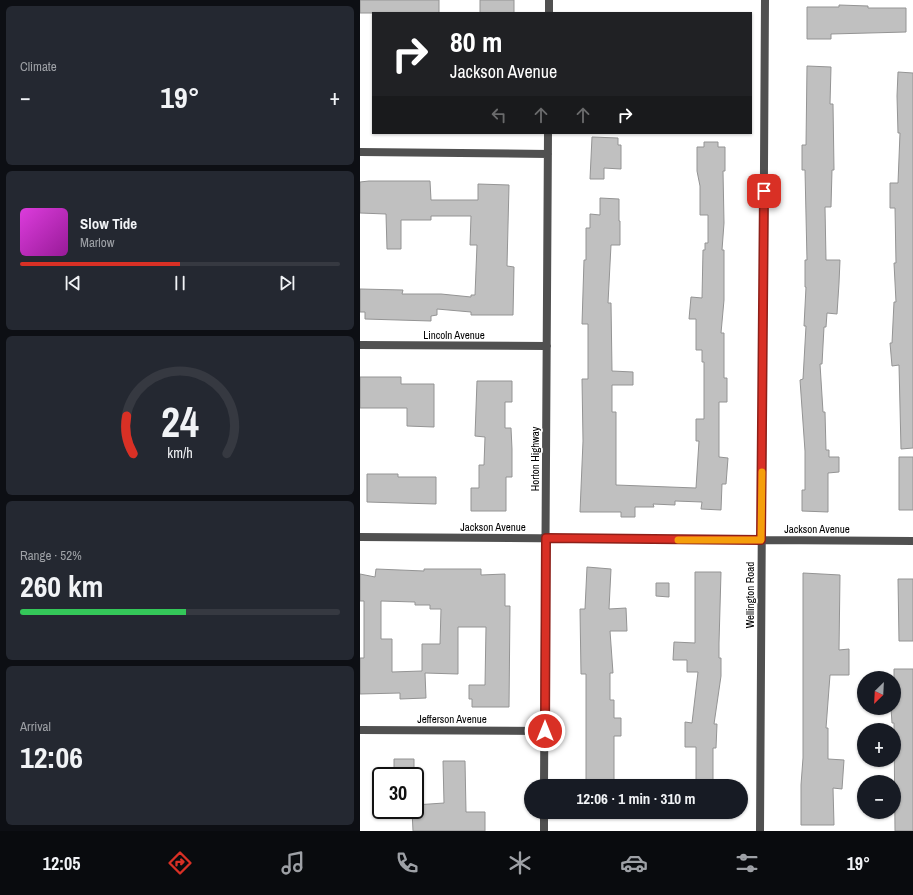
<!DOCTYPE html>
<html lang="en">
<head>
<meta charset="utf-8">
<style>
	:root { --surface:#171b24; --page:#242831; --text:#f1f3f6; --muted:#9ea1a6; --line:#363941; --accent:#d93025 }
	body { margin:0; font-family:"Archivo Narrow",sans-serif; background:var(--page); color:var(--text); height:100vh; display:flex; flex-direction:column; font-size:15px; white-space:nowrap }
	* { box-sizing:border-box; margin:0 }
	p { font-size:13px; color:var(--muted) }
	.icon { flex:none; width:22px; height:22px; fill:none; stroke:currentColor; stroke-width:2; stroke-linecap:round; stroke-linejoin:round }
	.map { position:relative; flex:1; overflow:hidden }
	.side { display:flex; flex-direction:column; gap:6px; padding:6px; background:#0d0f14; width:360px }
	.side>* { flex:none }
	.hud { position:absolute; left:12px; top:12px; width:380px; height:122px; border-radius:0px; box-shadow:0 1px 3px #0004; background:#202124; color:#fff; overflow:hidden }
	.needle { width:26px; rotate:204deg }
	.tools { position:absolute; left:497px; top:671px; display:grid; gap:8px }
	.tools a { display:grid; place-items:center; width:44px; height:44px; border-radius:50%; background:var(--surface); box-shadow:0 1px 3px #0004; font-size:20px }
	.speed { position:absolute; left:12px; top:767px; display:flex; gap:8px; font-size:20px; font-weight:700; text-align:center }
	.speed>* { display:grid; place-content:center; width:52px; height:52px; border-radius:50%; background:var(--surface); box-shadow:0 1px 3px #0004; line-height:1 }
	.speed .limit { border:2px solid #111; border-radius:6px; background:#fff; color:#111 }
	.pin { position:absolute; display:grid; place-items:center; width:34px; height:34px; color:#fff; margin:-17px; border-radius:8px; box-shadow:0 2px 6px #0006 }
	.me { position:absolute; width:44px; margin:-22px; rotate:0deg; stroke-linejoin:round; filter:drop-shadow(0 0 3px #0008) }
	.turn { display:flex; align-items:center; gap:14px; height:84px; padding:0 12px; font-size:18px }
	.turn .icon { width:52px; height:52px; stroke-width:2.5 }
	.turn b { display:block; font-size:28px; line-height:34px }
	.lanes { display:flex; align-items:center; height:38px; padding:0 12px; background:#0003; justify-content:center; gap:20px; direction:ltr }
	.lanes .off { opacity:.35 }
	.big { font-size:30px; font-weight:700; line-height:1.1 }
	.side .widget { flex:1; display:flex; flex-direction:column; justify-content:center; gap:6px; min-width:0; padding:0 14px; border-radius:6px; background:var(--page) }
	.side .dial { align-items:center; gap:0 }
	.dial svg { height:104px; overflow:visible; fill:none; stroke:var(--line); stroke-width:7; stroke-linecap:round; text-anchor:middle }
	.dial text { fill:var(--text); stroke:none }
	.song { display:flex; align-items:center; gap:12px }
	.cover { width:48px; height:48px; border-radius:6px; background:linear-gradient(135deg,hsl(300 70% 55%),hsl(300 70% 35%)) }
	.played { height:4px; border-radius:2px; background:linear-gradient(90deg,var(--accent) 50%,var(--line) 50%) }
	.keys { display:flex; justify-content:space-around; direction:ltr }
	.heat { display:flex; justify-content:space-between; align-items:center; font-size:22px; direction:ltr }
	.charge { height:6px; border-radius:3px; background:linear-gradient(90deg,#34c759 52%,var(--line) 0) }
	.trip { position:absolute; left:164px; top:779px; width:224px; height:40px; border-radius:20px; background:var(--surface); box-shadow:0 1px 3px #0004; font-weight:700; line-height:40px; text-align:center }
	.tab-bar { display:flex; height:64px; justify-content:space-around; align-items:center; background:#090b0e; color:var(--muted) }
	.tab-bar .icon { width:28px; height:28px }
	.tab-bar .selected { color:var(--accent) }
	.tab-bar b { font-size:18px; color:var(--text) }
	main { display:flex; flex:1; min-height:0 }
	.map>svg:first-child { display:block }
	.building { fill:#c0c0c0; stroke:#949494; fill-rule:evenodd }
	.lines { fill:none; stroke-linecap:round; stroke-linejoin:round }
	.street { stroke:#505050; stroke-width:8 }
	.route-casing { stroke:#8d1f18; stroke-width:10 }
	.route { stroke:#d93025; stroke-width:7 }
	.slow { stroke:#f59e0b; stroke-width:7 }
	.labels { text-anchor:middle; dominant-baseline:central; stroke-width:3.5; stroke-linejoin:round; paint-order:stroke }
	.street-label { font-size:11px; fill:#000; stroke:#fff }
</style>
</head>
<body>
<main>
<section class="side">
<div class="widget"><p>Climate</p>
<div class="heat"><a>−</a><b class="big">19°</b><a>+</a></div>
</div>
<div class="widget">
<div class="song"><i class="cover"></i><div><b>Slow Tide</b><p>Marlow</p></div></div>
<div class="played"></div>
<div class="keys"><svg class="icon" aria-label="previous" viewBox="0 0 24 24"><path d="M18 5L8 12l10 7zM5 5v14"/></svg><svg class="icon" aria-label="pause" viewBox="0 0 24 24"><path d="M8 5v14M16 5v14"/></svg><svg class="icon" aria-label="next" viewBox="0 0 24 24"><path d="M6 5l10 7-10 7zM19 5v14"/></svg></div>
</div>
<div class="widget dial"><svg viewBox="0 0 100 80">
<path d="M14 69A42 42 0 1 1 86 69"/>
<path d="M14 69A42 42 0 0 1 9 40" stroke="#d93025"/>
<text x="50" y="56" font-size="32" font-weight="700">24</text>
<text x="50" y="72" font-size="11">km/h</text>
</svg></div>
<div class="widget"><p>Range · 52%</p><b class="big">260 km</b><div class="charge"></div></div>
<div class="widget"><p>Arrival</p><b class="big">12:06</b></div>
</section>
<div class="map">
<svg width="553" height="831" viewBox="0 0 553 831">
	<rect width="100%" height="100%" fill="#fff"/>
	<path class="building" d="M 0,0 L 79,0 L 79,13 L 0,13 Z
		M 120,0 L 154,0 L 154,13 L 120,13 Z
		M 479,5 L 508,6 L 508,8 L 546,8 L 546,32 L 471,34 L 471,39 L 447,39 L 447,7 L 479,7 Z
		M 447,66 L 471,67 L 470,104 L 473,104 L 474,170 L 472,170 L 471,207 L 465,207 L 466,260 L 480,260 L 479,283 L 477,314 L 467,313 L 466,327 L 464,327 L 462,364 L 460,364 L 463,412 L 465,412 L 466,450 L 469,450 L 469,457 L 479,457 L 479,472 L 468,473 L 468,512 L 442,511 L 442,490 L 445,490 L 445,451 L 440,380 L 443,379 L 446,326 L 444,326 L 446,287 L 445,287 L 445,260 L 447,260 L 445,170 L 442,170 L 442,145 L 446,145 Z
		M 538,72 L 553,73 L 553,448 L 541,449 L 539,365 L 532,366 L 530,343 L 532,343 L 534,302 L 536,302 L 534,263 L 536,263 L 535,208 L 530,208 L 530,183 L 538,183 L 540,133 L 538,133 L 537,96 Z
		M 232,137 L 258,138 L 258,145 L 261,145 L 261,169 L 244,168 L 244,179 L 230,179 Z
		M 344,142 L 358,142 L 358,147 L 365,147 L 365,171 L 363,171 L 364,223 L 362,250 L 364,250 L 364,300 L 361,333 L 364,333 L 364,378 L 367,378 L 367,402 L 359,402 L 359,457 L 368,458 L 366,484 L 362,484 L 361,510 L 341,509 L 342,502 L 315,501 L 315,505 L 293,504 L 294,507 L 275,507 L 275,517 L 261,517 L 261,512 L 220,512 L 223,441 L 222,379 L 228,379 L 228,324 L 222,324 L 224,260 L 226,260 L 226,228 L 230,228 L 230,214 L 240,215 L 240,198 L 259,199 L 259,221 L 260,221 L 260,245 L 251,245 L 248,303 L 251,303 L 252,371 L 273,372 L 273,385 L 252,385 L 252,412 L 256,412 L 256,485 L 336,488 L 339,441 L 336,441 L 336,419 L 344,419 L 344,362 L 342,362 L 342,350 L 336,350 L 336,319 L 329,319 L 331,297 L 342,298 L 343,250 L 345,250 L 345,243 L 348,243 L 348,215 L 340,215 L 340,186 L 337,171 L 337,147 L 344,147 Z
		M 9,181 L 70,181 L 71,200 L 118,200 L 118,184 L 149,185 L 147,266 L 154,267 L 153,315 L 111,315 L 111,312 L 77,309 L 77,315 L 71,316 L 71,321 L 5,319 L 5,312 L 0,312 L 0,289 L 43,290 L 42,294 L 81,294 L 111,297 L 111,295 L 115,295 L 117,245 L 110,245 L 111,216 L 71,216 L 71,220 L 41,220 L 41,249 L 27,249 L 26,214 L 0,213 L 0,182 Z
		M 0,377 L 41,377 L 41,384 L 74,384 L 74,427 L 47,426 L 47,408 L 0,408 Z
		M 117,381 L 152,381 L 152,402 L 145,402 L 145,428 L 151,428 L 152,449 L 152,477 L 146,477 L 146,511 L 111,511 L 111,488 L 119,488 L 119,465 L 124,465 L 125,437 L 115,436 Z
		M 539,457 L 553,457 L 553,510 L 539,510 Z
		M 7,474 L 38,474 L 38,477 L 76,477 L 76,504 L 7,502 Z
		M 227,567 L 251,569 L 249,609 L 266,608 L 267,631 L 250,631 L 253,673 L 250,673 L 250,700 L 254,700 L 254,718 L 261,718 L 261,736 L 254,736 L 254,783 L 226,783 L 226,674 L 221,674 L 220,609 L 225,609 Z
		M 16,569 L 64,571 L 64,569 L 121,569 L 121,575 L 145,574 L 145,606 L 150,606 L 149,707 L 112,707 L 112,699 L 109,699 L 109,685 L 125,685 L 126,627 L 98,627 L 98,674 L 65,673 L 66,698 L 40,699 L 40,693 L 0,694 L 0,658 L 4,658 L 4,601 L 0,601 L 0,574 L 15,577 ZM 21,601 L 55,602 L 55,605 L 70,605 L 70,609 L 81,609 L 80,644 L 62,644 L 62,671 L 32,672 L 32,639 L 21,639 Z
		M 335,572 L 361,572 L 359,643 L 359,658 L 361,658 L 361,676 L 354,724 L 357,724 L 356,748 L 353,748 L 353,785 L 336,785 L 336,747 L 325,747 L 325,722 L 332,723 L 338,672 L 327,672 L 327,660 L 313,660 L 314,642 L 335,643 Z
		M 443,573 L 480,575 L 479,650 L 489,649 L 489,675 L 470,675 L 466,728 L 468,728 L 468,759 L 484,760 L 482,789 L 473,788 L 474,825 L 441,825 L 441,785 L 443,758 Z
		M 538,579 L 553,579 L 553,641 L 539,641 Z
		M 296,583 L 309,583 L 309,597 L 296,596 Z
		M 534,669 L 553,669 L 553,831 L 535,831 L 534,723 L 532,723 L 531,708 L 534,708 Z
		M 34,759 L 54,759 L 54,776 L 34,776 Z
		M 83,761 L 105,761 L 106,812 L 125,812 L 125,831 L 53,831 L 52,810 L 55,810 L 55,805 L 84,803 Z"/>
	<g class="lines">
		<path class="street" d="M 189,13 L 189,0
			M 0,152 L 188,154
			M 0,345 L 187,346
			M 0,537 L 553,541
			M 0,730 L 185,731
			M 184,786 L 188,133
			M 184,831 L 184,812
			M 400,831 L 405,0"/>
	</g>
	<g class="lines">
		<g class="route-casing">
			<path id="route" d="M 185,731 L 186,538 L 401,540 L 404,191"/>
		</g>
		<use href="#route" class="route"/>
		<path class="slow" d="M 318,540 L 401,540 L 402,472"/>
	</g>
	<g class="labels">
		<g class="street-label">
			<text x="94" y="335">Lincoln Avenue</text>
			<text transform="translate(175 459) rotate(-90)">Horton Highway</text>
			<text x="133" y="527">Jackson Avenue</text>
			<text x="457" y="529">Jackson Avenue</text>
			<text transform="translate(390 595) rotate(-90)">Wellington Road</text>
			<text x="92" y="719">Jefferson Avenue</text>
		</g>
	</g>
</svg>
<div class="tools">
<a><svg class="needle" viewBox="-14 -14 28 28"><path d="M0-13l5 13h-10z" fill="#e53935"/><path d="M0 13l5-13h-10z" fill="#9ea1a6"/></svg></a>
<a>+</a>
<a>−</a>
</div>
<div class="speed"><div class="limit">30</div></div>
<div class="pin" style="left:404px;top:191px;background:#d93025"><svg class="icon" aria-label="arrive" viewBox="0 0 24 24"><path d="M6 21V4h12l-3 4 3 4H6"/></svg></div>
<svg class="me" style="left:185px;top:731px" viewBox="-20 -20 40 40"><circle r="17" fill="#d93025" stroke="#fff" stroke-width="3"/><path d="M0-11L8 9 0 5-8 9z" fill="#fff"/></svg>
<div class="trip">12:06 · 1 min · 310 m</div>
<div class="hud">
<div class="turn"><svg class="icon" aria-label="right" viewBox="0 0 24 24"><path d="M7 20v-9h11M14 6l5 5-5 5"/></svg><div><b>80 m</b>Jackson Avenue</div></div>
<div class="lanes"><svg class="icon off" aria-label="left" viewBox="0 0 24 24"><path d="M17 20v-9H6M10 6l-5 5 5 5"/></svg><svg class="icon off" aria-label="ahead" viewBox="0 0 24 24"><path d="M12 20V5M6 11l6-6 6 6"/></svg><svg class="icon off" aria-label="ahead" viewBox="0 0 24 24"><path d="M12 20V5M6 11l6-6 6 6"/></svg><svg class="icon" aria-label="right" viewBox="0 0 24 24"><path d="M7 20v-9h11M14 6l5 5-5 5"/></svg></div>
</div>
</div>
</main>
<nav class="tab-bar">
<b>12:05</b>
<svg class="icon selected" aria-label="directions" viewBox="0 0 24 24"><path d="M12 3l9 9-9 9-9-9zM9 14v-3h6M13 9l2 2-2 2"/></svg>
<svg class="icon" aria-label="music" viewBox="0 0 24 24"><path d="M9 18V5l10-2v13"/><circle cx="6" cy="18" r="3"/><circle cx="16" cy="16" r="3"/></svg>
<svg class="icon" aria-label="phone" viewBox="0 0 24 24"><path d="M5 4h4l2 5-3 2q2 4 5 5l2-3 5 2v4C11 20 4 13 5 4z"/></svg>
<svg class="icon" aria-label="climate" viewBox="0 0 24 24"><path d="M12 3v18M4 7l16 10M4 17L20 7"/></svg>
<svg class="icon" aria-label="car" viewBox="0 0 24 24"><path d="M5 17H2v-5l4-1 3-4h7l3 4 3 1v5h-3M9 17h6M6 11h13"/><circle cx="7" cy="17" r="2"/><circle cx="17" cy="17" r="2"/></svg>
<svg class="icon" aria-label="filters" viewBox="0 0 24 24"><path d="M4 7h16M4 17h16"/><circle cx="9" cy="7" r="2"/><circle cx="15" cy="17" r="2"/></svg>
<b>19°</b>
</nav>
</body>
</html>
